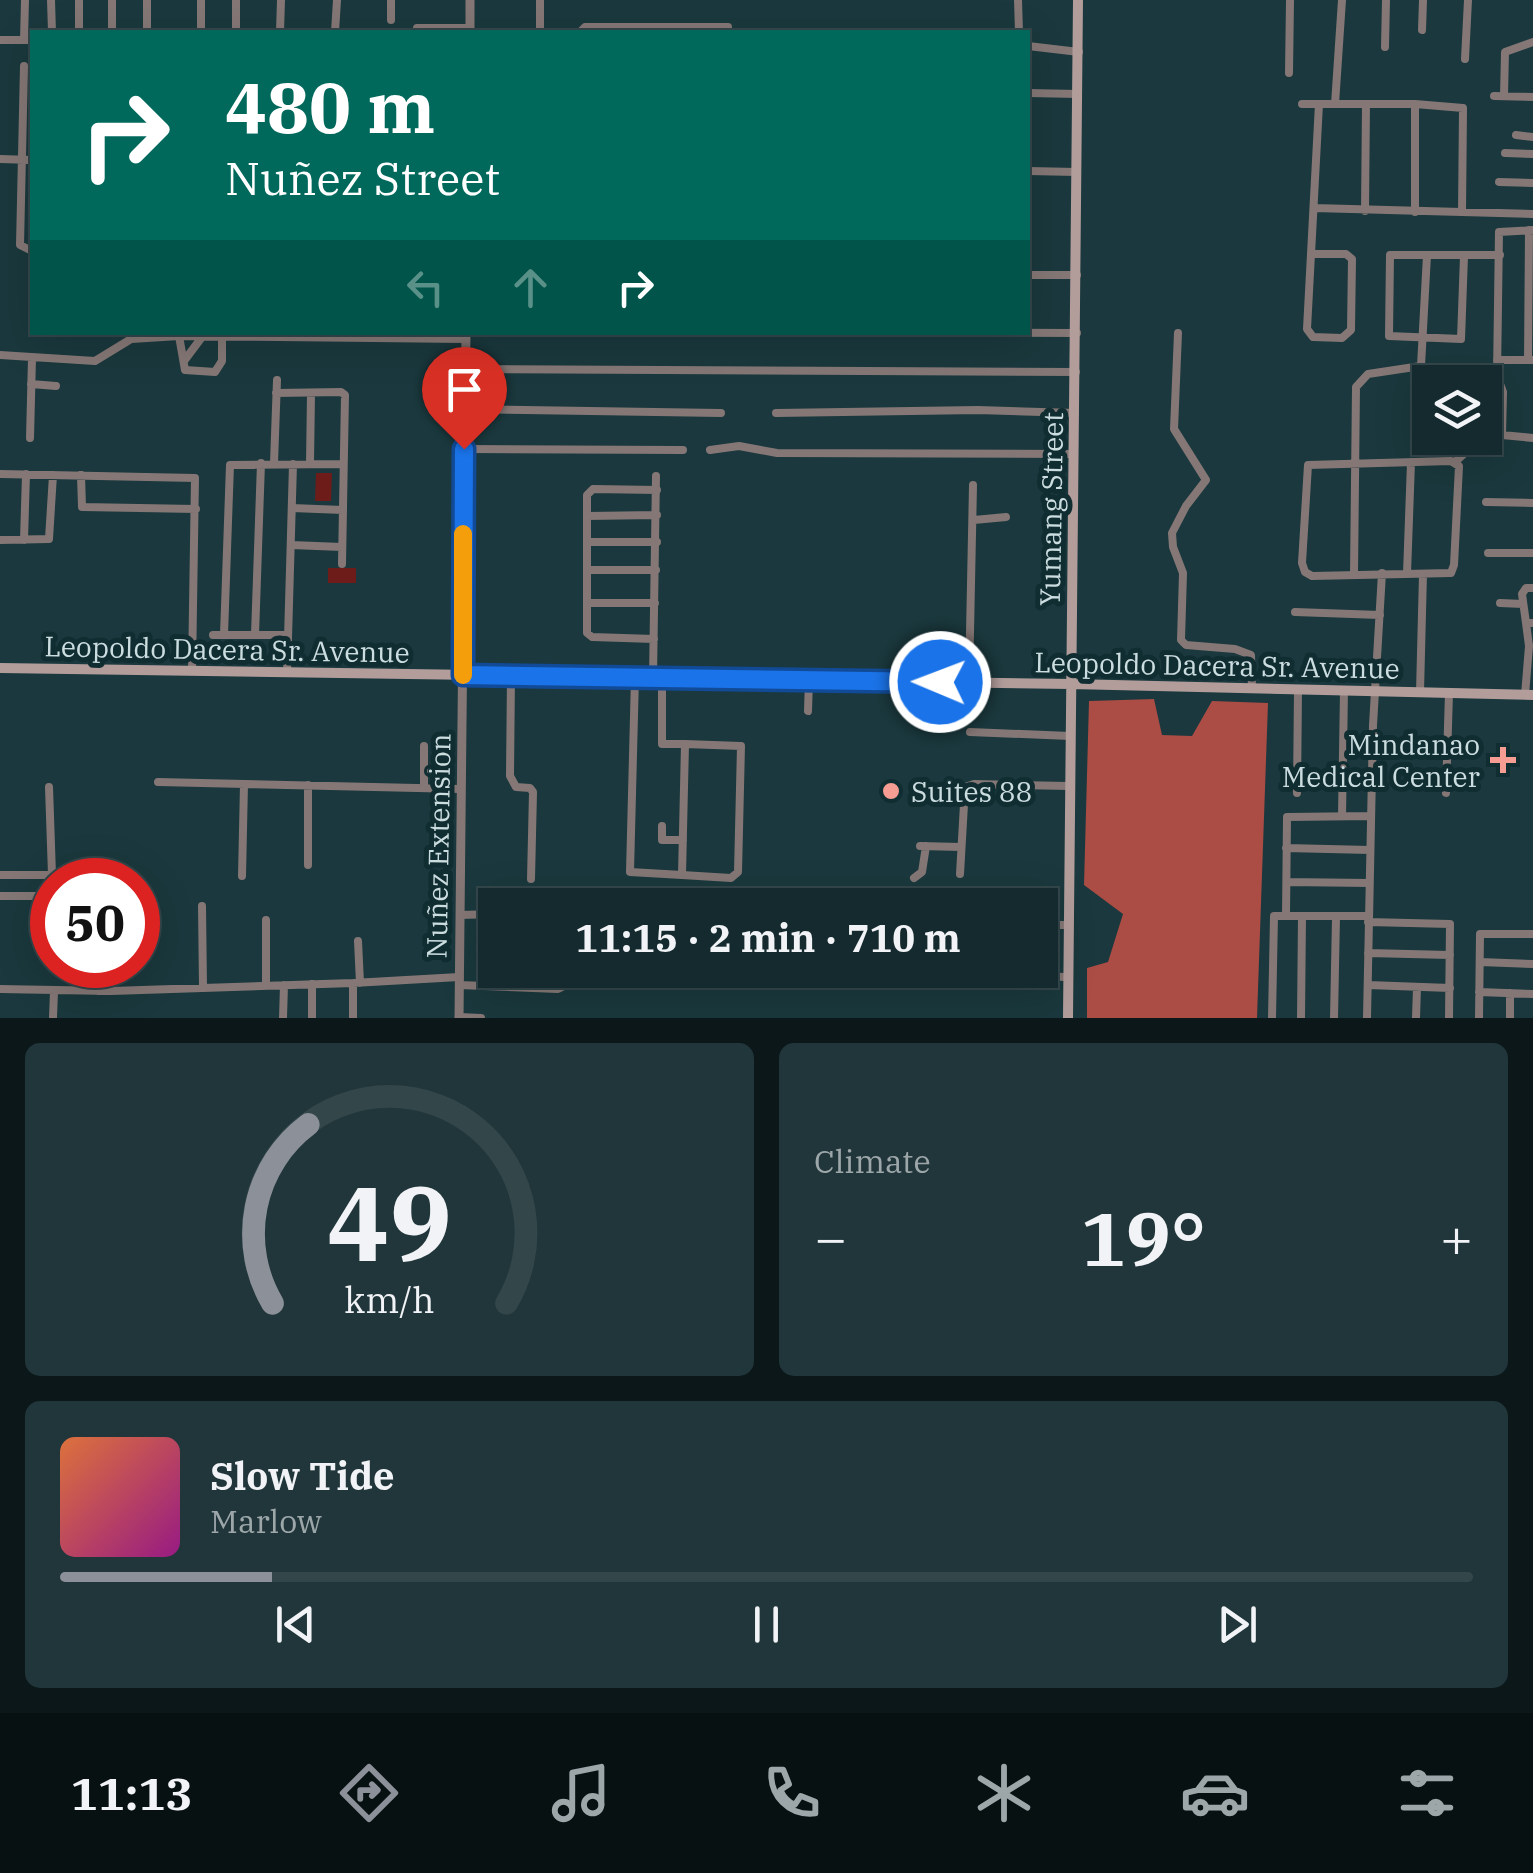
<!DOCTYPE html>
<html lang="en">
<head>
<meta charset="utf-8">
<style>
	:root { --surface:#142a2e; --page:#21363a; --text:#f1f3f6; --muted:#9da7aa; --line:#33464a; --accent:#8c9099 }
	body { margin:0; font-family:"IBM Plex Serif",serif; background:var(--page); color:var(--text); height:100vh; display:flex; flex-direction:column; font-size:38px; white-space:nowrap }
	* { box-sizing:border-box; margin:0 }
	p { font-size:32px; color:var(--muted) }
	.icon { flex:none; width:55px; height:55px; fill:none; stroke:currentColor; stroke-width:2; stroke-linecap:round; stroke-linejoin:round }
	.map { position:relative; height:1018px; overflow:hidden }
	.sheet { display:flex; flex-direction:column; gap:25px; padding:25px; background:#0b1719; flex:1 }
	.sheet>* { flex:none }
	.hud { position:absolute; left:30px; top:30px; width:1000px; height:305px; border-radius:0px; box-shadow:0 10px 40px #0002,0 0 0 2px var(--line); background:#00695c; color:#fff; overflow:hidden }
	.controls { position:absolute; left:1412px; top:365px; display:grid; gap:20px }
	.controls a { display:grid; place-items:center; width:90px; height:90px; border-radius:0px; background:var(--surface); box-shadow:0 10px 40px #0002,0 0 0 2px var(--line); font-size:50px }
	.speed { position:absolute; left:30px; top:858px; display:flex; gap:20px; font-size:50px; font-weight:700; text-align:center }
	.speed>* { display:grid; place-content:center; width:130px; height:130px; border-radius:50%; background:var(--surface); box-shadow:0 10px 40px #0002,0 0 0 2px var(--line); line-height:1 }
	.speed .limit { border:15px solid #d22; background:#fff; color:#111 }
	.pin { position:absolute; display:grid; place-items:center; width:85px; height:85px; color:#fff; margin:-102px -42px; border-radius:50% 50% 50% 0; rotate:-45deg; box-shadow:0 0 10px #0007 }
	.pin .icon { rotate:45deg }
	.me { position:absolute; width:110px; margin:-55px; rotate:271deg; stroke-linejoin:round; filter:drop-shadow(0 0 8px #0008) }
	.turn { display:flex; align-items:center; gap:35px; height:210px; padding:0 30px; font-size:45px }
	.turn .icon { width:130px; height:130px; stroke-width:2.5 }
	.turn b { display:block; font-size:70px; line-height:85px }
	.lanes { display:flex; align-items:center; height:95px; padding:0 30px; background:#0003; justify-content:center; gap:50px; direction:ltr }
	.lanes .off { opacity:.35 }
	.big { font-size:75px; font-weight:800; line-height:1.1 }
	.sheet .card { flex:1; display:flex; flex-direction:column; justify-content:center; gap:15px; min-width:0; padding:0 35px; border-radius:15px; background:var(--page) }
	.sheet .dial { align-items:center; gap:0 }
	.dial svg { height:260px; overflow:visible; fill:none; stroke:var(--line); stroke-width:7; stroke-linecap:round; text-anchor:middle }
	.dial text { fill:var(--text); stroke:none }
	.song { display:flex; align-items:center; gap:30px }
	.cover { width:120px; height:120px; border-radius:15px; background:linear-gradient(135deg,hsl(20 70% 55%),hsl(310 70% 35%)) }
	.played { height:10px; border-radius:5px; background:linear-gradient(90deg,var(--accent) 15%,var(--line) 15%) }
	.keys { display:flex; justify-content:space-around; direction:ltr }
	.heat { display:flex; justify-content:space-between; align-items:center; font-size:55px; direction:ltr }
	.sheet .tiles { flex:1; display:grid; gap:25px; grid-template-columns:1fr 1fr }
	.card:last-child { grid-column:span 2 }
	.trip { position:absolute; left:478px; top:888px; width:580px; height:100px; border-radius:0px; background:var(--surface); box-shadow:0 10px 40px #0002,0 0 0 2px var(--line); font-weight:800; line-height:100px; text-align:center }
	.tab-bar { display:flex; height:160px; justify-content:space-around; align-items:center; background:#081112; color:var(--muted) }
	.tab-bar .icon { width:70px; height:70px }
	.tab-bar .on { color:var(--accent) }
	.tab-bar b { font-size:45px; color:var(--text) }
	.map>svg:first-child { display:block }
	.green { fill:#6e1c1a }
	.forest { fill:#ab4c45 }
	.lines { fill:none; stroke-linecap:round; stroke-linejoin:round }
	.minor { stroke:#847775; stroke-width:8 }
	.tertiary { stroke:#847775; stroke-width:9 }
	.secondary { stroke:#b29d9b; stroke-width:10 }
	.route-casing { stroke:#114b97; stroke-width:25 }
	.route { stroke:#1a73e8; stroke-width:18 }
	.slow { stroke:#f59e0b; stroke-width:18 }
	.poi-dot { fill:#f59c93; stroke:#102d32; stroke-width:4 }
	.labels { text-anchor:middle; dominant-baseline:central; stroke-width:10; stroke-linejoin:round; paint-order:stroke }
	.street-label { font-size:28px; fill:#ccdde0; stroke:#102d32 }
	.poi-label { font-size:28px; fill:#ccdde0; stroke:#102d32; text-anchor:end }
</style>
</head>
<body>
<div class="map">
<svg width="1533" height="1018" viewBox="0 0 1533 1018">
	<rect width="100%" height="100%" fill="#1a383d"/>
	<path class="green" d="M 316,473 L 332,473 L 331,501 L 315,501 Z
		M 328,568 L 356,568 L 356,583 L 328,583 Z"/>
	<path class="forest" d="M 1154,699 L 1162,735 L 1192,736 L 1212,701 L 1268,703 L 1257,1018 L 1087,1018 L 1087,968 L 1108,962 L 1123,914 L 1084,885 L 1089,701 Z"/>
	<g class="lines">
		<path class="minor" d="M 51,0 L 52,32
			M 201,0 L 201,32
			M 540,0 L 540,32
			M 1018,0 L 1019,32
			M 391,20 L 391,0
			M 1422,30 L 1423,0
			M 79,32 L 79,0
			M 112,32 L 112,0
			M 147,32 L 147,0
			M 236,32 L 236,0
			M 280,32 L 281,0
			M 335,32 L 337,0
			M 417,32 L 417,28 L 470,28
			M 580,32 L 585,27 L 728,27
			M 0,40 L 32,40
			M 24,40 L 25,0
			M 1028,46 L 1079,52
			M 1385,47 L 1386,0
			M 1465,59 L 1468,0
			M 24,66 L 20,245 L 32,251
			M 1289,73 L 1290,0
			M 1028,93 L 1078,94
			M 1494,96 L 1533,97
			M 1504,96 L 1505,52 L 1533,42
			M 1302,104 L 1415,104 L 1463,108 L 1462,212
			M 1335,104 L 1342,0
			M 1415,104 L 1415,212
			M 1516,135 L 1533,137
			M 1505,153 L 1533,154
			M 0,159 L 32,160
			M 1028,171 L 1077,172
			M 1499,182 L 1533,183
			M 1314,208 L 1533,214
			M 1365,211 L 1366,104
			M 1533,230 L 1499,232 L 1497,376 L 1503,392 L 1502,435 L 1533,438
			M 1311,254 L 1346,254 L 1352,259 L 1351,330 L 1342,338 L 1313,337 L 1307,329 L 1319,104
			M 1464,256 L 1461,339 L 1389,336 L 1390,255 L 1500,255
			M 1028,275 L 1077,275
			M 891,332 L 1077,333
			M 1178,333 L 1174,429 L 1206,480 L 1186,506 L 1172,533 L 1173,547 L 1183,573 L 1181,640 L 1186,645 L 1235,649 L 1251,655 L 1252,688
			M 179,336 L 185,370 L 215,372 L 222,361 L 222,336
			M 0,355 L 95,361 L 131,339 L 179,336 L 466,339
			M 1497,360 L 1533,360
			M 1528,360 L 1529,230
			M 184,361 L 202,337
			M 465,369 L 1076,372
			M 31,384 L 56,386
			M 276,393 L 341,392 L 345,395 L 342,564
			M 465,409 L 721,413
			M 776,413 L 978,410 L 1075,413
			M 30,438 L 32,358
			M 464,449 L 683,450
			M 710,450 L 739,446 L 777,453 L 1074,454
			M 1451,461 L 1459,466 L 1454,565 L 1451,573 L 1312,576 L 1305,572 L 1302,563 L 1308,465 Z
			M 1455,462 L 1478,441 L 1502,435
			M 274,463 L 277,380
			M 310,464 L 311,393
			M 0,474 L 195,478 L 192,671
			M 81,475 L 82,507 L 196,509
			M 1486,502 L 1533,503
			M 292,508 L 343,510
			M 587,516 L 657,515
			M 974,520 L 1006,517
			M 0,540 L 49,539 L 53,475
			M 24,540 L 26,474
			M 587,542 L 657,542
			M 291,545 L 342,547
			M 1488,553 L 1533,553
			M 587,570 L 656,570
			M 1407,574 L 1411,462
			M 1354,575 L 1356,387 L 1368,374 L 1421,366 L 1427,255
			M 1533,588 L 1526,588 L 1522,594 L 1526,623 L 1533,623
			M 587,603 L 655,603
			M 1500,603 L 1523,604
			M 1295,612 L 1380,615
			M 213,635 L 288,635
			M 224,635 L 230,465 L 343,464
			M 255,635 L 261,463
			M 654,639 L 592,637 L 587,633 L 587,495 L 593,489 L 657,490
			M 287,673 L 293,464
			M 511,676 L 510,776 L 516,787 L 530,788 L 533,792 L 531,879
			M 635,677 L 630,872 L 682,875 L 685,744 L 662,744 L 662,678
			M 653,678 L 656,476
			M 969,682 L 973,485
			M 1420,692 L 1423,574
			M 1525,695 L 1529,646 L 1526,623
			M 808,711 L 809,680
			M 970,732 L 1070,736
			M 158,782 L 460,789
			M 424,788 L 424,746
			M 1297,793 L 1298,689
			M 1446,793 L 1449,693
			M 1342,816 L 1344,690
			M 662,826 L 662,840 L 683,840
			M 920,846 L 961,847
			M 1286,848 L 1370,850
			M 308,865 L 308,785
			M 960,874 L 965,787 L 974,784 L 1069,786
			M 0,875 L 52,875 L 49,787
			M 682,875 L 731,878 L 738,872 L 741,746 L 685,744
			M 242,876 L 244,784
			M 914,878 L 922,872 L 926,846
			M 1287,882 L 1369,883
			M 0,896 L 43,896 L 45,919 L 52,921
			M 202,906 L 203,987
			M 460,915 L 495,914
			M 1286,915 L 1287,817 L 1370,816
			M 266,920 L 266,986
			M 1368,922 L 1450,924 L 1449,1018
			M 1040,925 L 1067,925
			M 358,941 L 360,983
			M 1368,953 L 1450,955
			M 1480,962 L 1533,964
			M 663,970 L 1068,977
			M 459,985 L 558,989 L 564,986 L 572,970
			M 1368,985 L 1450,988
			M 0,989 L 111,991 L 353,983 L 459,977
			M 98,991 L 99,965
			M 1479,992 L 1533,994
			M 459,1017 L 481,1018
			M 53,1018 L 54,991
			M 283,1018 L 284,985
			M 312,1018 L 312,984
			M 353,1018 L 353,983
			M 1272,1018 L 1274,916 L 1368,916
			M 1301,1018 L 1302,916
			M 1334,1018 L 1336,917
			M 1367,1018 L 1373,725 L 1382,573
			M 1416,1018 L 1417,987
			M 1479,1018 L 1480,934 L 1533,934
			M 1510,1018 L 1510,993"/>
		<path class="tertiary" d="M 470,0 L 470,32
			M 459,1018 L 466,332"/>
		<path class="secondary" d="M 0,668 L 1071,684 L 1533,695
			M 1068,1018 L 1078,0"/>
	</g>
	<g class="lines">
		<g class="route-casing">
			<path id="route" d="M 464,449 L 463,675 L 940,682"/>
		</g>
		<use href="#route" class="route"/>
		<path class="slow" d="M 463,675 L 463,534"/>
	</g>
	<g class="poi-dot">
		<path d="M1498 745h10v10h10v10h-10v10h-10v-10h-10v-10h10z"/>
		<circle cx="891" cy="791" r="10"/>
	</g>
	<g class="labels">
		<g class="street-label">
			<text transform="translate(1051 509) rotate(-89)">Yumang Street</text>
			<text transform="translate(227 649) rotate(1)">Leopoldo Dacera Sr. Avenue</text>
			<text transform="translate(1217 665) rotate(1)">Leopoldo Dacera Sr. Avenue</text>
			<text transform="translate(438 846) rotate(-89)">Nuñez Extension</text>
		</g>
		<g class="poi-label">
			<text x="1480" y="744">Mindanao<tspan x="1480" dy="32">Medical Center</tspan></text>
			<text x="911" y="791" text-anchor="start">Suites 88</text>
		</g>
	</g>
</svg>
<div class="controls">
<a><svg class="icon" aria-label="layers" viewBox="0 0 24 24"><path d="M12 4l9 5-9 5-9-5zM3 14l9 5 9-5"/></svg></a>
</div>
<div class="speed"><div class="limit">50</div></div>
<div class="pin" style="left:464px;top:449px;background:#d93025"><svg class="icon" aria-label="arrive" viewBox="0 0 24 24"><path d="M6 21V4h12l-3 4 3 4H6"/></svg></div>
<svg class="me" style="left:940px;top:682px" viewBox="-20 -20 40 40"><circle r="17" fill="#1a73e8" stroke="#fff" stroke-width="3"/><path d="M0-11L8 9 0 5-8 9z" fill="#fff"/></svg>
<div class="trip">11:15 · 2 min · 710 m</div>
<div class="hud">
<div class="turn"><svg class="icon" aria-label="right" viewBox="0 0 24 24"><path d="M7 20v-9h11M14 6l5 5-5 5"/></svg><div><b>480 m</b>Nuñez Street</div></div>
<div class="lanes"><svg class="icon off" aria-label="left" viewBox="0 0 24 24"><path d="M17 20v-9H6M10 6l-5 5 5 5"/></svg><svg class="icon off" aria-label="ahead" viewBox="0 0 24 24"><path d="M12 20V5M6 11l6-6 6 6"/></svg><svg class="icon" aria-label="right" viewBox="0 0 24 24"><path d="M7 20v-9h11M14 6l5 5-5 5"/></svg></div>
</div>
</div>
<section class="sheet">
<div class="tiles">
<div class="card dial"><svg viewBox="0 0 100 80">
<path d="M14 69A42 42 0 1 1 86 69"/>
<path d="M14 69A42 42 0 0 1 25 14" stroke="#8c9099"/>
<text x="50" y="56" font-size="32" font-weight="700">49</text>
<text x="50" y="72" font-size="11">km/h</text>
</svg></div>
<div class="card"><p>Climate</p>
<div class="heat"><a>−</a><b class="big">19°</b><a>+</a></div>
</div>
<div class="card">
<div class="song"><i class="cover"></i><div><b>Slow Tide</b><p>Marlow</p></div></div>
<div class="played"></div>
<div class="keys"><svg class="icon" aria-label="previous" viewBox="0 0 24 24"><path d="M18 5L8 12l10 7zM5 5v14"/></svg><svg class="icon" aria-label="pause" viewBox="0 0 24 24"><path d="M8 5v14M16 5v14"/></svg><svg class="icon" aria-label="next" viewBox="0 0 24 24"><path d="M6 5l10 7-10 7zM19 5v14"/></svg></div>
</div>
</div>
</section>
<nav class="tab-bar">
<b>11:13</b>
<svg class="icon on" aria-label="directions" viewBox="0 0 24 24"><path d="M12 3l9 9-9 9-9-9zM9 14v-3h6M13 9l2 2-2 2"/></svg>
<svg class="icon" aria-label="music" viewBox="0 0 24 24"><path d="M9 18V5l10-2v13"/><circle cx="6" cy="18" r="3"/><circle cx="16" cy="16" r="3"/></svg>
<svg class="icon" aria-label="phone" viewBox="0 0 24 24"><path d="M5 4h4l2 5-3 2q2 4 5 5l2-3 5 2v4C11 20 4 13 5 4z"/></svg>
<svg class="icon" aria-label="climate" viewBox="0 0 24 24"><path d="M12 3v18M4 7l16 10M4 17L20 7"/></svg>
<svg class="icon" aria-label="car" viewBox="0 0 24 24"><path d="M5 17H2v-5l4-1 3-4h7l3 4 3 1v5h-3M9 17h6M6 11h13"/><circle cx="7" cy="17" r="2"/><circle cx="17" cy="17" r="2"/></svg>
<svg class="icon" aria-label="filters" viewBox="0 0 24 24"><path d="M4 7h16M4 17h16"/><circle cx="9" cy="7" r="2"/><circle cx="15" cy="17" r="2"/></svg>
</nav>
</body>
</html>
